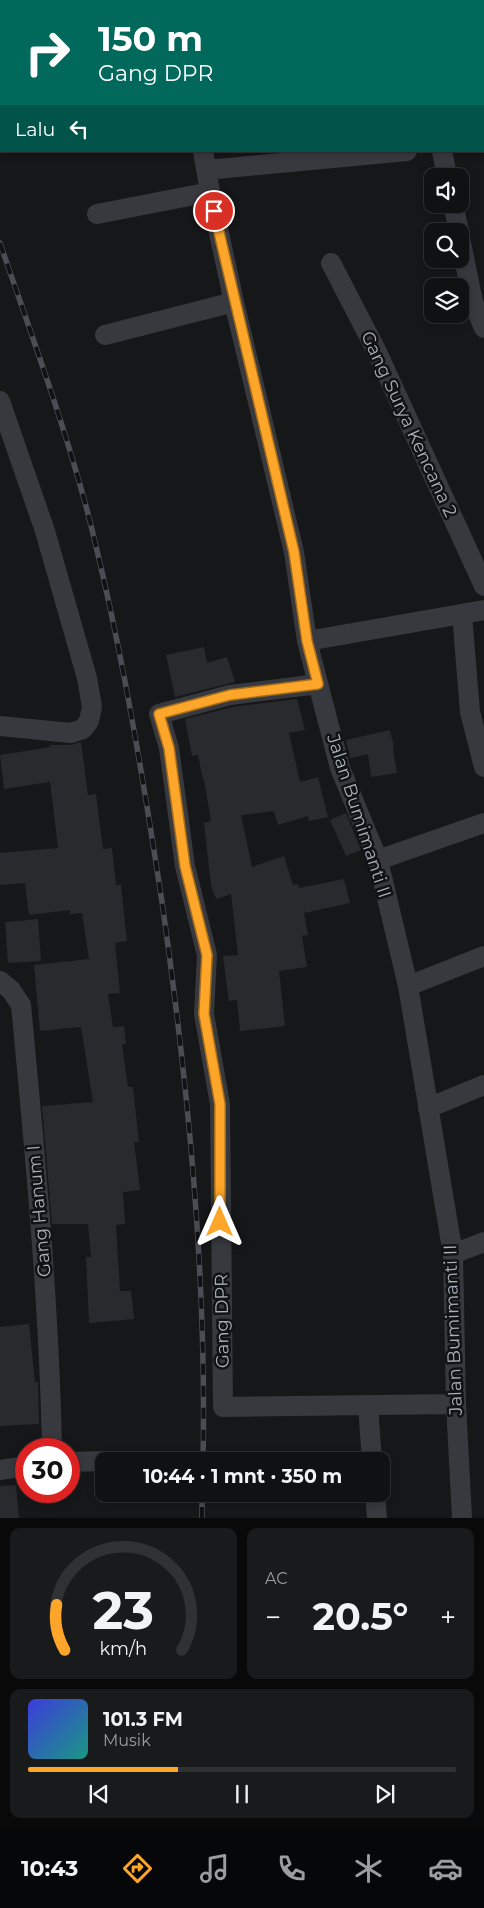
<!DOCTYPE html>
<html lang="id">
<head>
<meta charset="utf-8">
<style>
	:root { --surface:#101113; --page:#191a1c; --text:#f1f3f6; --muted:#9c9da0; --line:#303133; --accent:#fda62a }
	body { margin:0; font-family:Montserrat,sans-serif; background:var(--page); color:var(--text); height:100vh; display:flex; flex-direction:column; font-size:19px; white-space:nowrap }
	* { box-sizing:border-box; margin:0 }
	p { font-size:16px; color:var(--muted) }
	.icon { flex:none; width:28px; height:28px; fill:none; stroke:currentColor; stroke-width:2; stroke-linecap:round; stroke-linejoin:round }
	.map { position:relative; height:1518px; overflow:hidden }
	.drawer { display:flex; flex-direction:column; gap:10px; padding:10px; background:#09090a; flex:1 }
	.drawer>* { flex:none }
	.guide { position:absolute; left:0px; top:0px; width:485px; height:152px; box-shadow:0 2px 8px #0003,0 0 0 1px var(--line); background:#00695c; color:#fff; overflow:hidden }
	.fabs { position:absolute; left:424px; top:168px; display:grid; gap:10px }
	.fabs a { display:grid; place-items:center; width:45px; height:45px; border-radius:10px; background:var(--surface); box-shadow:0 2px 8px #0003,0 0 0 1px var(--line); font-size:25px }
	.speed { position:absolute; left:15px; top:1438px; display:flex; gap:10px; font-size:25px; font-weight:700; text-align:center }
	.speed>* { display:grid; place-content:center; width:65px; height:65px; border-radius:50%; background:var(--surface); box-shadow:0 2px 8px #0003,0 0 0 1px var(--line); line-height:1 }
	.speed .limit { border:8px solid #d22; background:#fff; color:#111 }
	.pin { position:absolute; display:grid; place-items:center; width:42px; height:42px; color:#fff; margin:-21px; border:2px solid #fff; border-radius:50%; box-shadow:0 1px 5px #0007 }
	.me { position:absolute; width:55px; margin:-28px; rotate:0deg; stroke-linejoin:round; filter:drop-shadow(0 0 4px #0008) }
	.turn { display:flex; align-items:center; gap:18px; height:105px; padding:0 15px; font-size:22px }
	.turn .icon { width:65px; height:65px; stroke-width:2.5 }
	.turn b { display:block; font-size:35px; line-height:42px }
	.then { display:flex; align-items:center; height:48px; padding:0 15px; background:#0003; gap:10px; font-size:19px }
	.big { font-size:38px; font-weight:700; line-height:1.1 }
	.drawer .card { flex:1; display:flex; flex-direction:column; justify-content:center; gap:8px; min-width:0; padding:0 18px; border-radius:10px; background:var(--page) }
	.drawer .dial { align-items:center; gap:0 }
	.dial svg { height:130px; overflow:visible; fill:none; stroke:var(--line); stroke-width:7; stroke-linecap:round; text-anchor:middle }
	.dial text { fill:var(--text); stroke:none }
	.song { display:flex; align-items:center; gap:15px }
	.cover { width:60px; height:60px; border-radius:8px; background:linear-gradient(135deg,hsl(240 70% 55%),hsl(170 70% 35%)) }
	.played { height:5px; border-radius:2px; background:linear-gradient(90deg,var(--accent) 35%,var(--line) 35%) }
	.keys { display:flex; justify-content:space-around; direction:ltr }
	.heat { display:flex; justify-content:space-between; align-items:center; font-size:28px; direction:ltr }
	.drawer .tiles { flex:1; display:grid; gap:10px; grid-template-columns:1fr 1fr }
	.card:last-child { grid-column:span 2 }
	.trip { position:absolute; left:95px; top:1452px; width:295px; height:50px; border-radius:10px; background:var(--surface); box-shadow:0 2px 8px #0003,0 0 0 1px var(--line); font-weight:700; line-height:50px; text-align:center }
	.tabs { display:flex; height:80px; justify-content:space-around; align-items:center; background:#060708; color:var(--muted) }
	.tabs .icon { width:35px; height:35px }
	.tabs .selected { color:var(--accent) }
	.tabs b { font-size:22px; color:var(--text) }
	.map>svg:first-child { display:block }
	.building { fill:#292a2d }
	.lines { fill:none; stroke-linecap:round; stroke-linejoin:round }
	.minor { stroke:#37393e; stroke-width:20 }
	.rail-casing { stroke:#4a4d53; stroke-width:5.5 }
	.rail { stroke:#111214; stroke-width:4; stroke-dasharray:11; stroke-linecap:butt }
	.route-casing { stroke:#a46c1b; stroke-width:12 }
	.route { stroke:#fda62a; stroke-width:9 }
	.labels { text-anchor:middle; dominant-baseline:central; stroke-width:5; stroke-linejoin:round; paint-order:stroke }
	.street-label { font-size:18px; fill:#a8afb9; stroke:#111214 }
</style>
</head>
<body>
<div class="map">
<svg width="484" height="1518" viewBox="0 0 484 1518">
	<rect width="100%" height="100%" fill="#161719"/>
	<path class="building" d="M 204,647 L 207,663 L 227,657 L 235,682 L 175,697 L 166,655 Z
		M 297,699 L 305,730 L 289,733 L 300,782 L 318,777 L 328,817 L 309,821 L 308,816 L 278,825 L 274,811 L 241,815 L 252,867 L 284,856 L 293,885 L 299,884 L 299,888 L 344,879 L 350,903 L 304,913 L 308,935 L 302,936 L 307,967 L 279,971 L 285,1026 L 240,1031 L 237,1000 L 229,1001 L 223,956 L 238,955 L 231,894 L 216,899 L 211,885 L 204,823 L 211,821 L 204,780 L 203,780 L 198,755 L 192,756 L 185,719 L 232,707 Z
		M 390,730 L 394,747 L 393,748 L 397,773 L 371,777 L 368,754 L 350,758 L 346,740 Z
		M 81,742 L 88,795 L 96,794 L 103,849 L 112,848 L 116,885 L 121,885 L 127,941 L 115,943 L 120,993 L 108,994 L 113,1027 L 124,1026 L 126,1044 L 122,1044 L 128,1087 L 133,1087 L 139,1142 L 134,1142 L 140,1190 L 123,1192 L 125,1224 L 116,1225 L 120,1291 L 131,1291 L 134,1319 L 89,1323 L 86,1257 L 91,1257 L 88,1224 L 52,1224 L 42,1106 L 93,1102 L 81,1027 L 40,1031 L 34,965 L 89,959 L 82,913 L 70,914 L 70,910 L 29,915 L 25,883 L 0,885 L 0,853 L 58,848 L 50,782 L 4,789 L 0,755 L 50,747 L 50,745 L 70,745 Z
		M 346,813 L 361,850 L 346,856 L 330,820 Z
		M 38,919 L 41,961 L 8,963 L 5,922 Z
		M 29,1324 L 35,1382 L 38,1382 L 39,1424 L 0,1426 L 0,1327 Z
		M 16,1485 L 19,1518 L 0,1518 L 0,1486 Z"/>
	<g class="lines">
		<path class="minor" d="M 184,0 L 184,1
			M 203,151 L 210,192 L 234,302 L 294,552 L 307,641 L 340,768 L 378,860 L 408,986 L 453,1254 L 456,1404 L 462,1518
			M 442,151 L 447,176
			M 206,170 L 407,151
			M 453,204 L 459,231
			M 97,214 L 210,192
			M 460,238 L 473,302 L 484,328
			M 331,263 L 376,350 L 484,586
			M 105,335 L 234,302
			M 0,401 L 45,531 L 87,678 L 92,707 L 89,721 L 83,729 L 71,733 L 0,726
			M 462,614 L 470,712 L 484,767
			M 307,641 L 484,610
			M 318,684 L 230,695 L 159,714 L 169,748 L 185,866 L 207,955 L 204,1014 L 220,1104 L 223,1407 L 456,1404
			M 378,860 L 484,823
			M 0,981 L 11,990 L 21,1005 C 35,1153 49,1300 52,1449
			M 408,986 L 484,956
			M 428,1108 L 484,1085
			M 453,1254 L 484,1242
			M 368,1405 L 372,1461
			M 120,1461 L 138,1461
			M 69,1462 L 104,1461
			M 0,1470 L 26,1466
			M 375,1494 L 377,1518"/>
		<g class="rail-casing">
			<path id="rail" d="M 0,243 C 30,331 63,420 87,510 C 120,638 142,771 162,902 C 188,1086 207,1275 203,1461
				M 202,1518 L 202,1494"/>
		</g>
		<use href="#rail" class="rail"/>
	</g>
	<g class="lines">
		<g class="route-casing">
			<path id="route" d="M 214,211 L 294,552 L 307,641 L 318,684 L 230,695 L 159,714 L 169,748 L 185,866 L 207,955 L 204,1014 L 220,1104 L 220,1222"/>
		</g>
		<use href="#route" class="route"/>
	</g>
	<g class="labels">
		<g class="street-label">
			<text transform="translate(409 424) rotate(65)">Gang Surya Kencana 2</text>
			<text transform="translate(359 816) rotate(72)">Jalan Bumimanti II</text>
			<text transform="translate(39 1211) rotate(-95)">Gang Hanum I</text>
			<text transform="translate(222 1321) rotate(-91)">Gang DPR</text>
			<text transform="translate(453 1330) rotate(-92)">Jalan Bumimanti II</text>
		</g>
	</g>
</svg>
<div class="fabs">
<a><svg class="icon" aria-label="sound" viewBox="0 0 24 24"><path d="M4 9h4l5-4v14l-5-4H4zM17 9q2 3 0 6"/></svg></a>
<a><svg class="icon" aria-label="search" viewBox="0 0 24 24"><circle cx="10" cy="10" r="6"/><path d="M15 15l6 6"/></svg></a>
<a><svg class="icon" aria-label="layers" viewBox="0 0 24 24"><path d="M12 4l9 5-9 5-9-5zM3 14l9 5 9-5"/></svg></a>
</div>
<div class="speed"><div class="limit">30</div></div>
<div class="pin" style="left:214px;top:211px;background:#d93025"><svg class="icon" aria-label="arrive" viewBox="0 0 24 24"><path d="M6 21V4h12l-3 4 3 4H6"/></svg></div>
<svg class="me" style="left:220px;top:1222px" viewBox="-20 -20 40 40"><path d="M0-17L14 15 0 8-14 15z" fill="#fda62a" stroke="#fff" stroke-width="4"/></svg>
<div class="trip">10:44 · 1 mnt · 350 m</div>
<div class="guide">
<div class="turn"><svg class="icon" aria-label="right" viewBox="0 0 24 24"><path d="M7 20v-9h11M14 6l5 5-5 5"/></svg><div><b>150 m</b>Gang DPR</div></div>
<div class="then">Lalu<svg class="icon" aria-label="left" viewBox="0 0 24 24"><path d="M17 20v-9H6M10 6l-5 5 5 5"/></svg></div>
</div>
</div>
<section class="drawer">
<div class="tiles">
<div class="card dial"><svg viewBox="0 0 100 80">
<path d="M14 69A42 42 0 1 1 86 69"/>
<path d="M14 69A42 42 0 0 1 9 41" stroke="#fda62a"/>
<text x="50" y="56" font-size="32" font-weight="700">23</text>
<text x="50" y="72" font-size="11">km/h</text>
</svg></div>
<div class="card"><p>AC</p>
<div class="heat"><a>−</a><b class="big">20.5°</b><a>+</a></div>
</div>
<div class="card">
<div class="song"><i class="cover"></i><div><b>101.3 FM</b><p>Musik</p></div></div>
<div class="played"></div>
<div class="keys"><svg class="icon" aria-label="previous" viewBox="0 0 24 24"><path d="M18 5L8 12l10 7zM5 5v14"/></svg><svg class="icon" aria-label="pause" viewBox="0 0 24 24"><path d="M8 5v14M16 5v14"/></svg><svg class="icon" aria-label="next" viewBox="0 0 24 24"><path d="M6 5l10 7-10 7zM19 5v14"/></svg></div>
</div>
</div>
</section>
<nav class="tabs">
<b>10:43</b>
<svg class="icon selected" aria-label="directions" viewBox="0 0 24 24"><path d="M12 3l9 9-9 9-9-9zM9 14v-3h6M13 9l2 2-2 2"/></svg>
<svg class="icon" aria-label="music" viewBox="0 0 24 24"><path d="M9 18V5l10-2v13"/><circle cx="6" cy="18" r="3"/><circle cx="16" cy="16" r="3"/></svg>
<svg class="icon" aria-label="phone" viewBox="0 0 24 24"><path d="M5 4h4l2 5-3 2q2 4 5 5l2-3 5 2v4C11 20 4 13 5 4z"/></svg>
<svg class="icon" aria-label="climate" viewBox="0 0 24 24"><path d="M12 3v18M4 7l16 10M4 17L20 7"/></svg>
<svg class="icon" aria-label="car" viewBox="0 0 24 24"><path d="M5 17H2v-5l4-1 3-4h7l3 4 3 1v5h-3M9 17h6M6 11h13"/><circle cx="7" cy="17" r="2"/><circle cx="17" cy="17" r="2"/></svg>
</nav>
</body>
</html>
